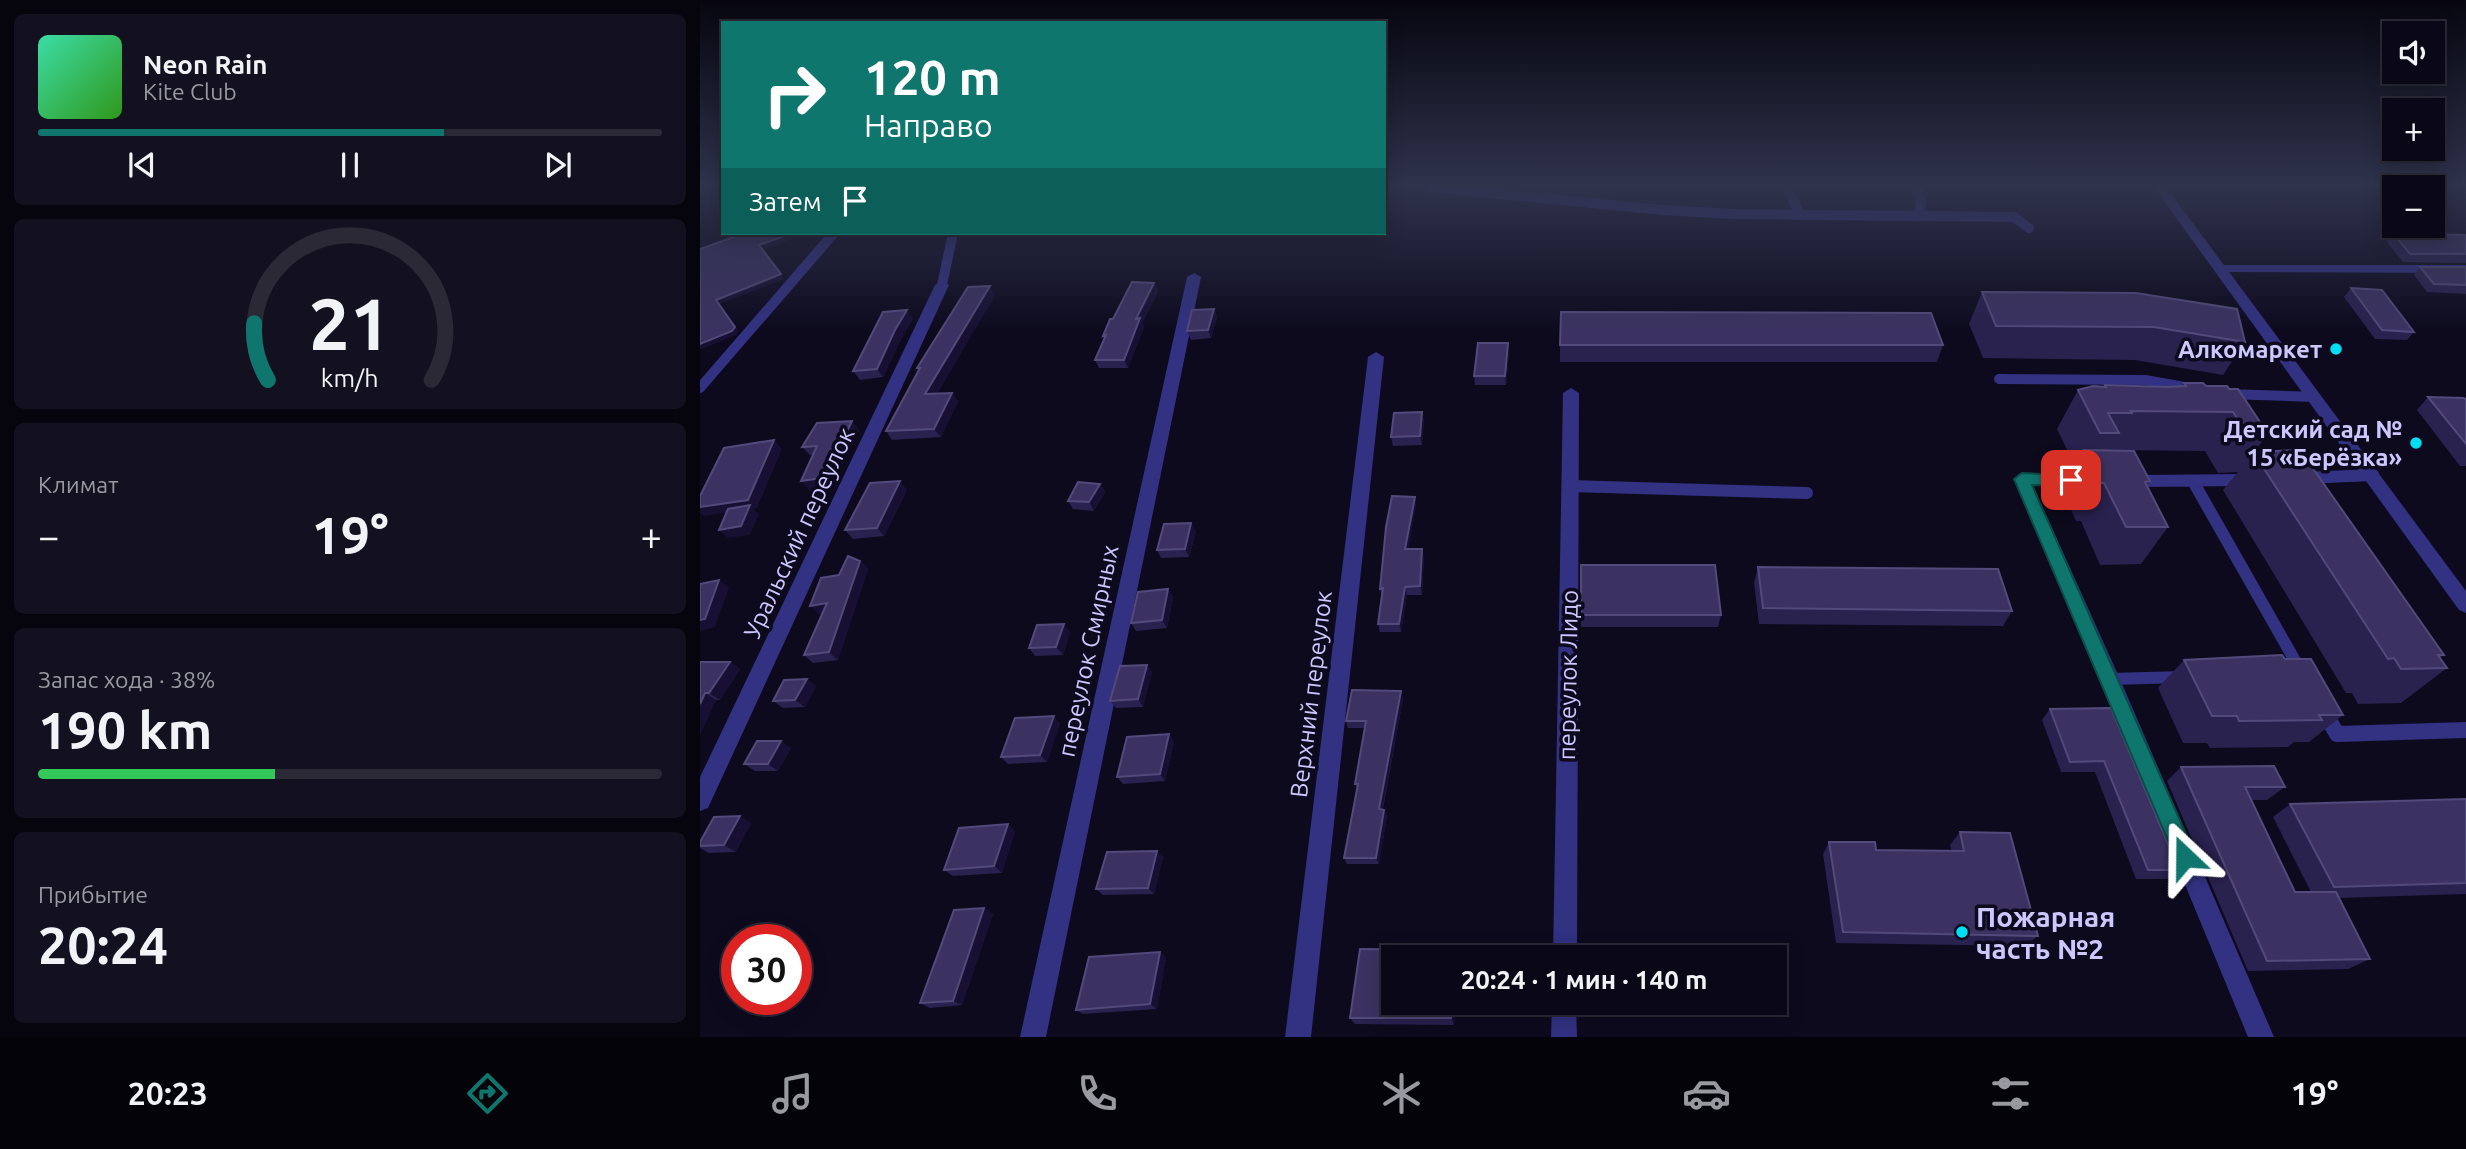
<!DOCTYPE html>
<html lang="ru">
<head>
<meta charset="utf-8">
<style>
	:root { --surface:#0a0816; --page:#13111f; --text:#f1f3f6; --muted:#999aa1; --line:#2a2935; --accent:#0f766e }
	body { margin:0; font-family:Ubuntu,sans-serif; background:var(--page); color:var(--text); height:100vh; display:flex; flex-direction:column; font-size:26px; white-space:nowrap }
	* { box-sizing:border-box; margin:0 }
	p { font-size:23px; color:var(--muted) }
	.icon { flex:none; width:38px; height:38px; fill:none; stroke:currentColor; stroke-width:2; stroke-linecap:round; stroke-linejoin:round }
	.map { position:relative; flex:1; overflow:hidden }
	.details { display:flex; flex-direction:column; gap:14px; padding:14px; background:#06040c; width:700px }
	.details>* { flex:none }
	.banner { position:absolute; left:21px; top:21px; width:665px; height:214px; border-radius:0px; box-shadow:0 4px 18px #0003,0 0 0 2px var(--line); background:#0f766e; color:#fff; overflow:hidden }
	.tools { position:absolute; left:1682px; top:21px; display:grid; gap:14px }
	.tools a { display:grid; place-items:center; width:63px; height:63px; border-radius:0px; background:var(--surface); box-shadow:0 4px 18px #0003,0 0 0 2px var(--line); font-size:35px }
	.speed { position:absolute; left:21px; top:924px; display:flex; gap:14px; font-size:35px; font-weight:700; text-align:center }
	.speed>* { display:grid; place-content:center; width:91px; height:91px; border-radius:50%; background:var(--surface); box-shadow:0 4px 18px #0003,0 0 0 2px var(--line); line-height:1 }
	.speed .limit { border:10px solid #d22; background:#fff; color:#111 }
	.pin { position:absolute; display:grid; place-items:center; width:60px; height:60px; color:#fff; margin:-30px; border-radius:14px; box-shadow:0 4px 10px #0006 }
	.me { position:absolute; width:77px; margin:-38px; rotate:337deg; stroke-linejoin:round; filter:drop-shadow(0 0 5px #0008) }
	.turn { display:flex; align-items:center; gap:24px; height:147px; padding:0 28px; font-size:32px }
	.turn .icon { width:91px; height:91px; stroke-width:2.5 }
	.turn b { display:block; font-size:49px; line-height:60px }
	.then { display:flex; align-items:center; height:66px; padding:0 28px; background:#0003; gap:14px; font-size:26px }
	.big { font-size:52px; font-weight:700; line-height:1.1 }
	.details .tile { flex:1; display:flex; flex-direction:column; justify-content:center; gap:10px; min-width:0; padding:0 24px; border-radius:10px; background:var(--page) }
	.details .dial { align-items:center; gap:0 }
	.dial svg { height:182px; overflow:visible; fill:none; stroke:var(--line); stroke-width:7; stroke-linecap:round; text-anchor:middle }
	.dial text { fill:var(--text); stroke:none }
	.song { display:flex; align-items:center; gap:21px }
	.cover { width:84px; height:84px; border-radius:10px; background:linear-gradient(135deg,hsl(160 70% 55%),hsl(110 70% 35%)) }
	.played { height:7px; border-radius:4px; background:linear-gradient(90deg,var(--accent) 65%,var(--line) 65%) }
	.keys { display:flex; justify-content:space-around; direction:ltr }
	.heat { display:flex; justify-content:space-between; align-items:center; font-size:38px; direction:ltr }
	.charge { height:10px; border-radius:5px; background:linear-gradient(90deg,#34c759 38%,var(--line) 0) }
	.trip { position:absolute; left:681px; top:945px; width:406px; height:70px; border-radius:0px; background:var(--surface); box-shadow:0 4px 18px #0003,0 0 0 2px var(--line); font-weight:700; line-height:70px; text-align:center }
	.tab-bar { display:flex; height:112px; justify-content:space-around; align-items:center; background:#040309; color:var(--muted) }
	.tab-bar .icon { width:49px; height:49px }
	.tab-bar .on { color:var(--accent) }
	.tab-bar b { font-size:32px; color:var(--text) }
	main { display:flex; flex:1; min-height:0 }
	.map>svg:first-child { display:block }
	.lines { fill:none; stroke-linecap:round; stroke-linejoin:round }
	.service-far2 { stroke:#323182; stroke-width:10 }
	.service-far1 { stroke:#323182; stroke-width:12 }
	.service { stroke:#323182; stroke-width:16 }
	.minor { fill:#323182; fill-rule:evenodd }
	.tertiary { fill:#323182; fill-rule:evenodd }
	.wall { fill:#29214e }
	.shaded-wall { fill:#171033 }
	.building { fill:#3b3261; stroke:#524a7a; stroke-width:2 }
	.route { fill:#0f766e; stroke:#0a4d48; stroke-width:2 }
	.poi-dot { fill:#00def2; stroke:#0d0a1e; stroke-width:2.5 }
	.labels { text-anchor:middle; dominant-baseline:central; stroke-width:7; stroke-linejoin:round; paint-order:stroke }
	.poi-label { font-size:24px; font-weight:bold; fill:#cdc7ff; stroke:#0d0a1e; text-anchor:end }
	.street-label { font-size:24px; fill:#cdc7ff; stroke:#0d0a1e }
	.near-poi-label { font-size:28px; font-weight:bold; fill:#cdc7ff; stroke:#0d0a1e; text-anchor:start }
</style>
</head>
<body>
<main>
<section class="details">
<div class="tile">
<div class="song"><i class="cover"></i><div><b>Neon Rain</b><p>Kite Club</p></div></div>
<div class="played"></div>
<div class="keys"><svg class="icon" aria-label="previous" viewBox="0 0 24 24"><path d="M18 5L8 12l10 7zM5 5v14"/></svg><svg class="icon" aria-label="pause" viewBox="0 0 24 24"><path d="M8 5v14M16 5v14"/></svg><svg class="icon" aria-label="next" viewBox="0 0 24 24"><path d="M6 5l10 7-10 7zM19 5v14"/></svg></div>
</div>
<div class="tile dial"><svg viewBox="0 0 100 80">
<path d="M14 69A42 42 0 1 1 86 69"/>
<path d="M14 69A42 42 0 0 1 8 44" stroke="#0f766e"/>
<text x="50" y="56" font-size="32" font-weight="700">21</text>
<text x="50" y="72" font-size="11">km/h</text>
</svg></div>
<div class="tile"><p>Климат</p>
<div class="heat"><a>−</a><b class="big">19°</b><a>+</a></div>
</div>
<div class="tile"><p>Запас хода · 38%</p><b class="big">190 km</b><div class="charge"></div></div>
<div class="tile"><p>Прибытие</p><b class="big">20:24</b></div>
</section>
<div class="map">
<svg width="1766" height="1037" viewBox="0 0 1766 1037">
	<rect width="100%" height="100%" fill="#0d0a1e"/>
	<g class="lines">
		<path class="service-far2" d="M 731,187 L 963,210 L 1034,214 L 1219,216 L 1221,204 L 1218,187
			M 1088,187 L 1099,214
			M 1219,216 L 1314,217 L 1329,228
			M 242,285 L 253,233
			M 1299,379 L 1445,380 L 1496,389
			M 0,388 L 134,233
			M 1528,394 L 1615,397"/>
		<path class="service-far1" d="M 1604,478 L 1673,475
			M 1322,479 L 1383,480
			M 1436,481 L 1547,480
			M 1494,483 L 1602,673
			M 870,486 L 1107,493
			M 1410,679 L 1483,677"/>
		<path class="service" d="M 1623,710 L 1637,734 L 1766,730"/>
		<path class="minor" d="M 1520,265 L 1766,265 L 1766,273 L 1515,272 L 1515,266 Z
			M 494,273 L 501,277 L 346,1037 L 320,1037 L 487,277 Z
			M 242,281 L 249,285 L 8,808 L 0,811 L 0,777 L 235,285 Z
			M 676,352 L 684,357 L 611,1037 L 585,1037 L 668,357 Z
			M 871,388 L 879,393 L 877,957 L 853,957 L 863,393 Z
			M 1322,473 L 1330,479 L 1420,679 L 1574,1037 L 1548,1037 L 1400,679 L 1314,479 Z
			M 852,1003 L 876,1003 L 877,1037 L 851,1037 Z"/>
		<path class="tertiary" d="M 1454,187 L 1466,187 L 1766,591 L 1766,613 L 1759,610 Z"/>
	</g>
	<path class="wall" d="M 1693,233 L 1766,236 L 1766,263 L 1703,262 L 1686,241 Z
		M 1720,267 L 1766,267 L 1766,294 L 1727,292 L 1714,275 Z
		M 454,283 L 458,291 L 442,323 L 444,327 L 428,368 L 399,368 L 395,360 L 404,340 L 403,336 L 413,319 Z
		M 1651,288 L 1714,332 L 1707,340 L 1675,339 L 1644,297 Z
		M 1282,292 L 1545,342 L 1523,375 L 1435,360 L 1283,358 L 1269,324 Z
		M 295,295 L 237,393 L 252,393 L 258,401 L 241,437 L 192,440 L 186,431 L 218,371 L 217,368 Z
		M 514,309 L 517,317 L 511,338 L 491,340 L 487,331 Z
		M 213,318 L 201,339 L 183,377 L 160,380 L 153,371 Z
		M 808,343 L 809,352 L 806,385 L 775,385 L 774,376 Z
		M 860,345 L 1243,345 L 1237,362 L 860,362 Z
		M 1484,383 L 1529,389 L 1568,434 L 1554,452 L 1744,655 L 1740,658 L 1747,668 L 1701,703 L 1658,704 L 1652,693 L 1646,693 L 1523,490 L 1538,472 L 1518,473 L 1505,451 L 1410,450 L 1409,451 L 1450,481 L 1447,486 L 1468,527 L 1441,564 L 1400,565 L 1381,521 L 1376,521 L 1362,489 L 1375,466 L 1357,429 L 1378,390 L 1403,387 L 1405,385 L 1467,387 L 1482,386 Z
		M 1728,397 L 1766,400 L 1766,466 L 1760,466 L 1717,410 Z
		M 722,412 L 724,421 L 722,445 L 693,446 L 691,437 Z
		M 152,421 L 159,430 L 138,474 L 141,477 L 136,486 L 109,490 L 113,455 L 110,455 L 102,447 Z
		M 400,484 L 405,492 L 394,511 L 373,509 L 368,501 Z
		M 207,490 L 184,536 L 153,539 L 145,530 Z
		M 716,505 L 708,549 L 724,557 L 722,595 L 707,595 L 701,632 L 680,632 L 678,624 L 682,596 L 680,589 Z
		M 491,523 L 496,532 L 489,557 L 461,558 L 457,550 Z
		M 160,561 L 168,569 L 138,660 L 113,663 L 104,655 L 123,613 L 119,614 L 139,575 Z
		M 881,565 L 1021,615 L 1018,627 L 881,627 Z
		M 1058,567 L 1312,611 L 1303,626 L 1059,624 L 1054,583 Z
		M 468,589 L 473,597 L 467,628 L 436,631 L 431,623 Z
		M 370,632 L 363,655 L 335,656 L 329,648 Z
		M 1585,659 L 1643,715 L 1609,742 L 1594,742 L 1588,747 L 1510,748 L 1507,743 L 1483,743 L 1458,688 L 1484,660 Z
		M 0,662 L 30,662 L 40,669 L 20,700 L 16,700 L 0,734 Z
		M 447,665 L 452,672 L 443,707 L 416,708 L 410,701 Z
		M 116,686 L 105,707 L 83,708 L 73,701 Z
		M 703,699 L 683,809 L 684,810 L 687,816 L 679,864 L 647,864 L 644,858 L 657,789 L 655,784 L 665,728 L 648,728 L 646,721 Z
		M 1411,708 L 1479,870 L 1467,879 L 1436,879 L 1395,772 L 1361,772 L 1342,720 L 1350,709 Z
		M 360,723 L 347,762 L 308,764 L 301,757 Z
		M 469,734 L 474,742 L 465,781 L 423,784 L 417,777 Z
		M 91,748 L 78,771 L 55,771 L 44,764 Z
		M 1481,767 L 1585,787 L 1567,800 L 1551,800 L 1595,892 L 1611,892 L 1573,817 L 1590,804 L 1766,799 L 1766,894 L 1638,898 L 1670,959 L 1648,969 L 1548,971 L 1467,781 Z
		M 51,823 L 36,852 L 9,853 L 0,848 L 0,842 Z
		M 315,831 L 302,873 L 253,876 L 244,870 Z
		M 1260,832 L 1338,936 L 1325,946 L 1136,943 L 1123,854 L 1129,842 L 1176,850 L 1252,851 L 1250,845 Z
		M 463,857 L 454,894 L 403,895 L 396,889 Z
		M 284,908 L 293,914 L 262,1005 L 230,1008 L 220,1003 Z
		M 466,957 L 457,1009 L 383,1014 L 376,1010 Z
		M 693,1003 L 756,1003 L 754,1025 L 655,1024 L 650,1018 Z"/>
	<path class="shaded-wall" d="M 93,233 L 108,233 L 63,250 L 59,245 Z
		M 81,274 L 84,279 L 20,304 L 39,331 L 36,335 L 0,350 L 0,344 L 16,300 Z
		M 454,283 L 458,291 L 442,323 L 444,327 L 428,368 L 424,360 L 436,319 Z
		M 290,286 L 295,295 L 232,403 L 225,394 Z
		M 514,309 L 517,317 L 511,338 L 508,330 Z
		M 207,310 L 213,318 L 201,339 L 183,377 L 177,369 L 195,330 Z
		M 808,343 L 809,352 L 806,385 L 805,376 Z
		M 252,393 L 258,401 L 241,437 L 234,429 Z
		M 722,412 L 724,421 L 722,445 L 720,436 Z
		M 152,421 L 159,430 L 138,474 L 141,477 L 136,486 L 109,490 L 101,481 L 130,466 Z
		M 74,440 L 82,449 L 57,508 L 53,509 L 59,514 L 50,535 L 28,538 L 19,530 L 48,509 L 4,516 L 0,513 L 0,507 Z
		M 200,481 L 207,490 L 184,536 L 177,528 Z
		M 400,484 L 405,492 L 394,511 L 389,502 Z
		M 715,497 L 716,505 L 707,558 L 705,549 Z
		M 491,523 L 496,532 L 489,557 L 485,549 Z
		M 722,549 L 724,557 L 722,595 L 720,586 Z
		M 160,561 L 168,569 L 138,660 L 129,652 Z
		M 19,580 L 29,588 L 15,627 L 0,631 L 0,620 Z
		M 705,587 L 707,595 L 701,632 L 699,624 Z
		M 468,589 L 473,597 L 467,628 L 462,620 Z
		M 127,603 L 136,611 L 119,614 L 110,606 Z
		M 364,624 L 370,632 L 363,655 L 356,647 Z
		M 30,662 L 40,669 L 20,700 L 9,693 Z
		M 447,665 L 452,672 L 443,707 L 438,699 Z
		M 107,679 L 116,686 L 105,707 L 95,700 Z
		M 701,691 L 703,699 L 681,816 L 679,809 Z
		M 5,693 L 16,700 L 0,734 L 0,704 Z
		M 354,716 L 360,723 L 347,762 L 340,755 Z
		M 469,734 L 474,742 L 465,781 L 460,774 Z
		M 81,741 L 91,748 L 78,771 L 68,764 Z
		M 684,810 L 687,816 L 679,864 L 676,858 Z
		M 40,816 L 51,823 L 36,852 L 24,845 Z
		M 308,824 L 315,831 L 302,873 L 294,866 Z
		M 457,851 L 463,857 L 454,894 L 448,888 Z
		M 284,908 L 293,914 L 262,1005 L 253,1001 Z
		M 460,952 L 466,957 L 457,1009 L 450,1004 Z
		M 752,1003 L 756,1003 L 754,1025 L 751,1018 Z"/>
	<path class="building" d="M 45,233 L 93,233 L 59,245 L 81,274 L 16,300 L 35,327 L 32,331 L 0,344 L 0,249 Z
		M 1693,233 L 1765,235 L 1766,236 L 1766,254 L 1710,254 Z
		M 1720,267 L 1766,267 L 1766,285 L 1734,284 Z
		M 432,282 L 454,283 L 436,319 L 440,318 L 424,360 L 395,360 L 406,335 L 403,336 L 410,319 L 413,319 Z
		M 290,286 L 225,394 L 252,393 L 234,429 L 186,431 L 220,368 L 217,368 L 268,287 Z
		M 1651,288 L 1682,290 L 1714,332 L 1682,330 Z
		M 1282,292 L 1436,293 L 1537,309 L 1545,342 L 1454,327 L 1296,326 Z
		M 514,309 L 508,330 L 487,331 L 492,310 Z
		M 207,310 L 195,330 L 177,369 L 153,371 L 183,312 Z
		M 861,312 L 1231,313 L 1243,345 L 860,345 Z
		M 778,343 L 808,343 L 805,376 L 774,376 Z
		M 1484,383 L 1503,383 L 1506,386 L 1527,386 L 1529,389 L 1538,389 L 1568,434 L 1547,434 L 1533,412 L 1431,411 L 1432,413 L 1408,413 L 1419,433 L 1400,433 L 1378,390 L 1393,386 L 1406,387 L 1405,385 L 1467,387 L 1486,386 Z
		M 1728,397 L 1764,398 L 1766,400 L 1766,444 Z
		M 722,412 L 720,436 L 691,437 L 694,413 Z
		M 152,421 L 130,466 L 133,468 L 129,477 L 101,481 L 117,446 L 102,447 L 117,423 Z
		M 74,440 L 48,500 L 0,507 L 0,496 L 24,448 Z
		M 1384,450 L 1434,451 L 1450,481 L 1445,482 L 1468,527 L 1426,527 L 1404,483 L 1400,483 Z
		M 1600,450 L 1744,655 L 1738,655 L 1747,668 L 1701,669 L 1694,658 L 1688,659 L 1553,452 Z
		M 200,481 L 177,528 L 145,530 L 170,483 Z
		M 378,482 L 400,484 L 389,502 L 368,501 Z
		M 692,496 L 715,497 L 705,549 L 722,549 L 720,586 L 705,587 L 699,624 L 678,624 L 683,588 L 680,589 L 686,527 Z
		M 50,505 L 41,526 L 19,530 L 28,509 Z
		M 491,523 L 485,549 L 457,550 L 464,524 Z
		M 148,556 L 160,561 L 129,652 L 104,655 L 127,603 L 110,606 L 121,578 L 139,575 Z
		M 881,565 L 1015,565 L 1021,615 L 881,615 Z
		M 1058,567 L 1298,569 L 1312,611 L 1063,608 Z
		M 19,580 L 5,619 L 0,620 L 0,584 Z
		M 468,589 L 462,620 L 431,623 L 438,592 Z
		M 364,624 L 356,647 L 329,648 L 337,625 Z
		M 1582,655 L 1585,659 L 1611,659 L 1643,715 L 1619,715 L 1622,720 L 1539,721 L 1537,716 L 1512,716 L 1484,660 Z
		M 0,662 L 30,662 L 9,693 L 5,693 L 0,704 Z
		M 447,665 L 438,699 L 410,701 L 420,666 Z
		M 107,679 L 95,700 L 73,701 L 84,680 Z
		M 652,690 L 701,691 L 679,809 L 684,810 L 676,858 L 644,858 L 658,784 L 655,784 L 666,721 L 646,721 Z
		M 1411,708 L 1479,870 L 1448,870 L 1404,761 L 1370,762 L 1350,709 Z
		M 354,716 L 340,755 L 301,757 L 315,718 Z
		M 469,734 L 460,774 L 417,777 L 427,737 Z
		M 57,741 L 81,741 L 68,764 L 44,764 Z
		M 1574,766 L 1585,787 L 1545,787 L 1595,892 L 1636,892 L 1670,959 L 1567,961 L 1481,767 Z
		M 1766,799 L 1766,883 L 1634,887 L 1590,804 Z
		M 40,816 L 24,845 L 0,846 L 0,842 L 14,817 Z
		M 308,824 L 294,866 L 244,870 L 259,828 Z
		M 1260,832 L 1310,833 L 1338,936 L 1143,932 L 1129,842 L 1175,842 L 1176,850 L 1264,851 Z
		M 457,851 L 448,888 L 396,889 L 407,852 Z
		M 284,908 L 253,1001 L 220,1003 L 254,910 Z
		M 660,949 L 757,950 L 756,957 L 693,957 L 693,1003 L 752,1003 L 751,1018 L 650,1018 Z
		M 460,952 L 450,1004 L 376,1010 L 389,957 Z"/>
	<linearGradient id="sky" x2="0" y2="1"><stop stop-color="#070610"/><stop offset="0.56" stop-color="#2f334c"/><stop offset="1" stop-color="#2f334c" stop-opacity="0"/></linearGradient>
	<rect width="1766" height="332" fill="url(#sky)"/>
	<path class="route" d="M 1322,473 L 1371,475 L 1379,480 L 1371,486 L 1332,485 L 1493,850 L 1496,857 L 1493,864 L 1485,867 L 1478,864 L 1314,479 Z"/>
	<g class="poi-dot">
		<circle cx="1636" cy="349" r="7"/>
		<circle cx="1716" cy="443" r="7"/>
		<circle cx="1262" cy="932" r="7"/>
	</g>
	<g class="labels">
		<g class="poi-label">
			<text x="1622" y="349">Алкомаркет</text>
			<text x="1702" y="429">Детский сад №<tspan x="1702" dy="28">15 «Берёзка»</tspan></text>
		</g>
		<g class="street-label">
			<text transform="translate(99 533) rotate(-65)">Уральский переулок</text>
			<text transform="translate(388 651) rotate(-78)">переулок Смирных</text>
			<text transform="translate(868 675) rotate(-89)">переулок Лидо</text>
			<text transform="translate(611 694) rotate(-83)">Верхний переулок</text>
		</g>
		<g class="near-poi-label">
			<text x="1276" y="916">Пожарная<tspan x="1276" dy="32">часть №2</tspan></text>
		</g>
	</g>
</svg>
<div class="tools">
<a><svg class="icon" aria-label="sound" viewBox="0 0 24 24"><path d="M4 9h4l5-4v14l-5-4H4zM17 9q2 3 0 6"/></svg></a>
<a>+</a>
<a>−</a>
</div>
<div class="speed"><div class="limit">30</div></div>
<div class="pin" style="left:1371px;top:480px;background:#d93025"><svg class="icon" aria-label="arrive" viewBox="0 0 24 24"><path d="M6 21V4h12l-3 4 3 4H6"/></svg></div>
<svg class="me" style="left:1485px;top:857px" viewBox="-20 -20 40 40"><path d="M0-17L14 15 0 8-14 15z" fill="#0f766e" stroke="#fff" stroke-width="4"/></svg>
<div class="trip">20:24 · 1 мин · 140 m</div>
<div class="banner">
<div class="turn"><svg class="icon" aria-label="right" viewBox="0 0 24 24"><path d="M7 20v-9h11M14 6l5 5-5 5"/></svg><div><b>120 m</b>Направо</div></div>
<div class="then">Затем<svg class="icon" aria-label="arrive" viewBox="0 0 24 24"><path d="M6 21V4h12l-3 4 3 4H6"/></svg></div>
</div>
</div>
</main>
<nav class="tab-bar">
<b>20:23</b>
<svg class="icon on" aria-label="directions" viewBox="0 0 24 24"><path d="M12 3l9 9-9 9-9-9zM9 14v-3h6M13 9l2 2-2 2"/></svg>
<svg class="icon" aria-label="music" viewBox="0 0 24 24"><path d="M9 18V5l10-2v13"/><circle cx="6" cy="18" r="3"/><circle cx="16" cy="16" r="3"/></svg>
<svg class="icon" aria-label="phone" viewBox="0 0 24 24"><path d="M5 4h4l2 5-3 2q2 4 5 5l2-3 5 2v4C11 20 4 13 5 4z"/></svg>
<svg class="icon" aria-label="climate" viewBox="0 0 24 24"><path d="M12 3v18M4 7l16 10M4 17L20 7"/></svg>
<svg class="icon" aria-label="car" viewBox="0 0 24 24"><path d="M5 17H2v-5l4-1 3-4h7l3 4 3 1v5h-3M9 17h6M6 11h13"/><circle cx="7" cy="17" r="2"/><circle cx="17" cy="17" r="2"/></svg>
<svg class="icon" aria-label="filters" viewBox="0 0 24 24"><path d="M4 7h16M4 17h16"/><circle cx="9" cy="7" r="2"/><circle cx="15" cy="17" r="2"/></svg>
<b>19°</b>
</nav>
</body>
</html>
